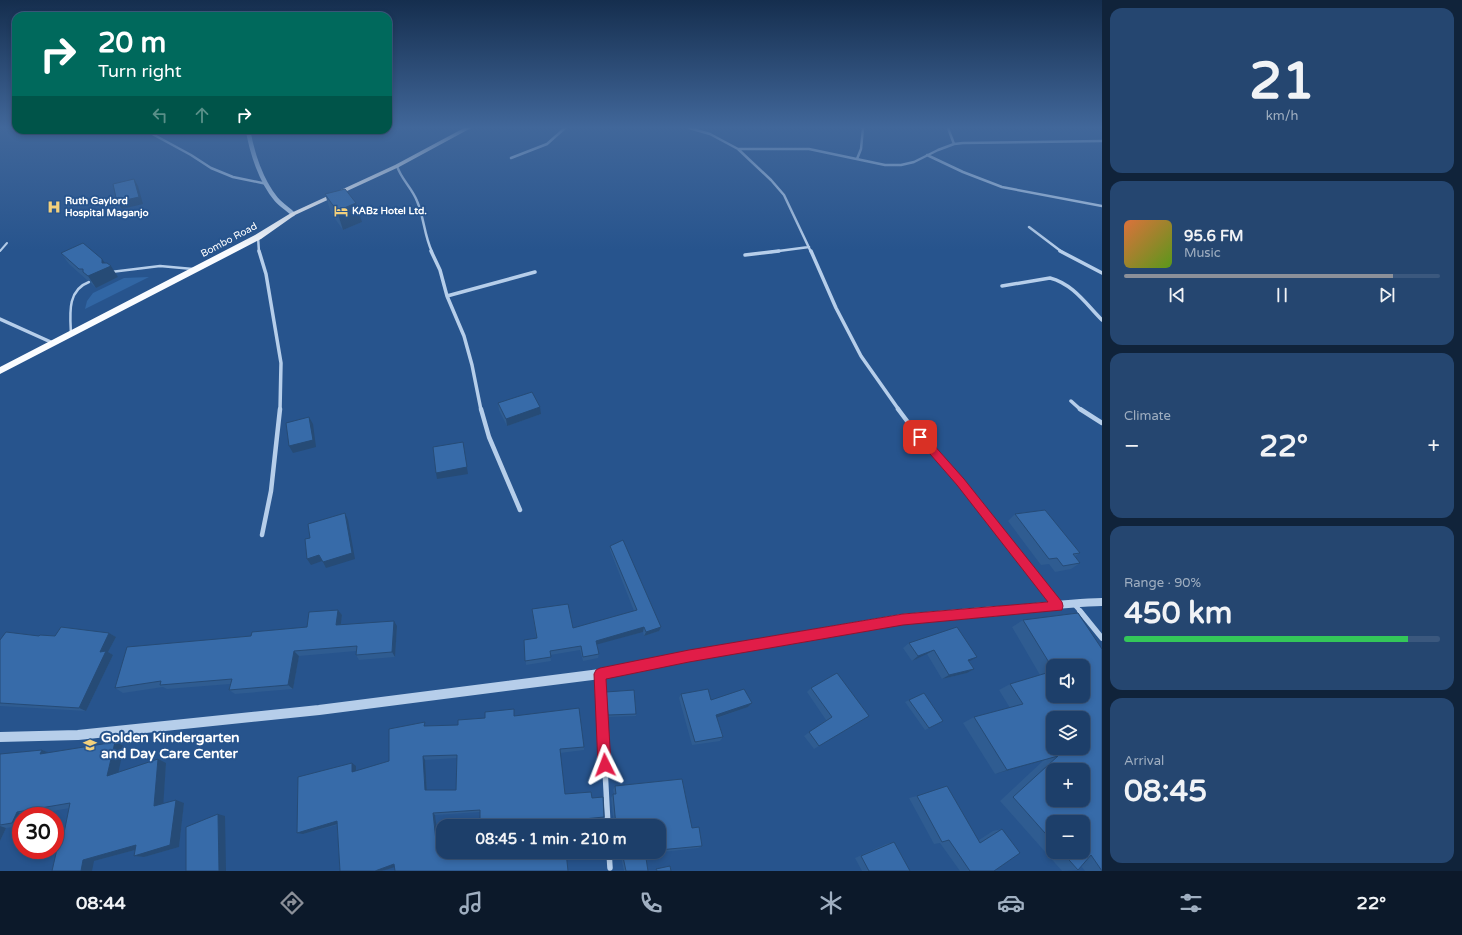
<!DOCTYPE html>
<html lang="en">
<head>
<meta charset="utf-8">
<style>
	:root { --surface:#1d3f6a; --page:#254670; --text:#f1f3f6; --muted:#a0afc1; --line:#3b587e; --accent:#8c9099 }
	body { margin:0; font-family:"Varela Round",sans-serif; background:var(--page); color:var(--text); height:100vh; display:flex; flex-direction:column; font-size:15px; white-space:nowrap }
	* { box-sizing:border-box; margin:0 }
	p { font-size:13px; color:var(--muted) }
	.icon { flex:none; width:22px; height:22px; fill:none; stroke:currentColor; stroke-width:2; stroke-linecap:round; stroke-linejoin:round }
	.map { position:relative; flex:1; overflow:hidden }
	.drawer { display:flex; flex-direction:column; gap:8px; padding:8px; background:#10233a; width:360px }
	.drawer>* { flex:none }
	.banner { position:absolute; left:12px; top:12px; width:380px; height:122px; border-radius:12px; box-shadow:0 2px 6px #0003,0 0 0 1px var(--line); background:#00695c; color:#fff; overflow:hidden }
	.tools { position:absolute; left:1046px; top:659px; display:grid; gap:8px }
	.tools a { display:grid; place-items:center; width:44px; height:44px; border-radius:8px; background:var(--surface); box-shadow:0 2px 6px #0003,0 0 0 1px var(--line); font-size:20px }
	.speed { position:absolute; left:12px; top:807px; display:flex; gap:8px; font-size:20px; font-weight:700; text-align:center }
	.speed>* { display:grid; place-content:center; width:52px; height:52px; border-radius:50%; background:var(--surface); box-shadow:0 2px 6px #0003,0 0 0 1px var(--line); line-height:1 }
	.speed .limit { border:6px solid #d22; background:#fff; color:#111 }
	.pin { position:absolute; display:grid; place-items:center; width:34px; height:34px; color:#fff; margin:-17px; border-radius:8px; box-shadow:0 2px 6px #0006 }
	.me { position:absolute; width:44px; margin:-22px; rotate:357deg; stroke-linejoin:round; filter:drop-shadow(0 0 3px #0008) }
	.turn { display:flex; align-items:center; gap:14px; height:84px; padding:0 20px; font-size:18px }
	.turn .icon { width:52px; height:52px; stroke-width:2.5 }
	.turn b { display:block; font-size:28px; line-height:34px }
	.lanes { display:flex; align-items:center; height:38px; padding:0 20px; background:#0003; justify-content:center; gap:20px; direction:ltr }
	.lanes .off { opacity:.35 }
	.big { font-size:30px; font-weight:800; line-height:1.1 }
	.drawer .widget { flex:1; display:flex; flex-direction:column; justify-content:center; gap:6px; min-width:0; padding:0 14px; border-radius:12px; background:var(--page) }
	.drawer .dial { align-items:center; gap:0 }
	.dial b { font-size:52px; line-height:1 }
	.song { display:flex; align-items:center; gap:12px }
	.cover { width:48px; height:48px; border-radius:6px; background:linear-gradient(135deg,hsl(20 70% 55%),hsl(90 70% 35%)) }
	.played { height:4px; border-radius:2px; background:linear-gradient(90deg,var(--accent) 85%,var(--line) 85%) }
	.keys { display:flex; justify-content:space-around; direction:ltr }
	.heat { display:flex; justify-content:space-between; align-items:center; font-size:22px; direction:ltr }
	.charge { height:6px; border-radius:3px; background:linear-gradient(90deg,#34c759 90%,var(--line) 0) }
	.trip { position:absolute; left:436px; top:819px; width:230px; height:40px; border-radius:12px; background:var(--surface); box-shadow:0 2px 6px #0003,0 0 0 1px var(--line); font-weight:800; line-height:40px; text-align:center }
	.tab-bar { display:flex; height:64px; justify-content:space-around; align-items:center; background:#0c192a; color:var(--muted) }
	.tab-bar .icon { width:28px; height:28px }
	.tab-bar .current { color:var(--accent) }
	.tab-bar b { font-size:18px; color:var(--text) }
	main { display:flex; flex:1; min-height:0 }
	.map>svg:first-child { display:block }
	.green { fill:#3166a4 }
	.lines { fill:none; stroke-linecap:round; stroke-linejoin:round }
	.service-far1 { stroke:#b6ceea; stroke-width:2 }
	.service { stroke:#b6ceea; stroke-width:2.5 }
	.minor-far3 { stroke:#b6ceea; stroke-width:2.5 }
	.minor-far2 { stroke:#b6ceea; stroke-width:3.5 }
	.minor-far1 { stroke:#b6ceea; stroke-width:4.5 }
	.minor { stroke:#b6ceea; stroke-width:5.5 }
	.tertiary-far2 { stroke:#b6ceea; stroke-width:4.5 }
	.tertiary-far1 { stroke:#b6ceea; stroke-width:8 }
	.tertiary { stroke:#b6ceea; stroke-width:10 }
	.primary { fill:#fafcff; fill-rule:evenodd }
	.wall { fill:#2f5c91; fill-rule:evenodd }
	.shaded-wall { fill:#264b76 }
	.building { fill:#376ba9; stroke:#264b76; fill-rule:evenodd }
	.route { fill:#e11d48; stroke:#92132f }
	.labels { text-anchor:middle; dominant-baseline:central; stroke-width:4; stroke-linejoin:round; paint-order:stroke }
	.far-poi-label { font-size:10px; font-weight:bold; fill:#fff; stroke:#27548d; text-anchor:start }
	.far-street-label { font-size:10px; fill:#fff; stroke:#27548d }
	.near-poi-label { font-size:14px; font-weight:bold; fill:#fff; stroke:#27548d; text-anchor:start }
</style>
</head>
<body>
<main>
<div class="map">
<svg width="1102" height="871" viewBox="0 0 1102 871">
	<rect width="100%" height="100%" fill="#27548d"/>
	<path class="green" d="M 149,277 L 85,309 L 87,301 L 93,293 L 124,278 Z"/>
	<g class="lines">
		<path class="service-far1" d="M 0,251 L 7,243"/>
		<path class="service" d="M 111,272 L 160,266 L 193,269
			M 71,334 C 70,314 67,290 89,282"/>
		<path class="minor-far3" d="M 689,128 L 710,134 L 738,149 L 809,149 L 885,165 L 901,165 L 914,162 L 938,150 L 954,144 L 963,143 L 1102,141
			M 948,128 L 954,144
			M 145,130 L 191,155 L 211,168 L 233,177 L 267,184
			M 738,149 L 771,180 L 784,195 L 811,252
			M 927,155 L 963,172 L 1002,187 L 1102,206
			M 511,158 L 547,144 L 565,128
			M 857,159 L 861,149 L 863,128
			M 397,166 C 401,179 412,188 417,201 C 424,217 424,235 432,252
			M 1029,227 L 1062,252
			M 258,237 L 259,252
			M 771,252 L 809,247"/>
		<path class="minor-far2" d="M 259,251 L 266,274 L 281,363 L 280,410
			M 431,251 L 440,270 L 447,296 L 464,336 L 472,365 L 481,410
			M 811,251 L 836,308 L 861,356 L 899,410
			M 1060,251 L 1102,273
			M 745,255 L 779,251
			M 1002,286 L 1050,278 C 1073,284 1086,304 1102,320
			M 447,296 L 535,272
			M 0,319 L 53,343
			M 1071,401 L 1081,410"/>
		<path class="minor-far1" d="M 481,409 L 489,437 L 520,510
			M 898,409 L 910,425 L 961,482 L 1058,606
			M 1080,409 L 1102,423
			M 262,535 L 271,491 L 280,409
			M 1073,603 L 1081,612"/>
		<path class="minor" d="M 1080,611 L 1102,638
			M 600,675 L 608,826
			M 609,852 L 610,868"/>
		<path class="tertiary-far2" d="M 248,130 C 252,153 261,181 276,199 C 281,205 288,209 293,214"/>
		<path class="tertiary-far1" d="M 985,612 C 1024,609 1063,603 1102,602"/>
		<path class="tertiary" d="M 0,737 L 78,735 L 319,710 L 600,674 L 689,656 L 903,619 L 997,611"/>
		<path class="primary" d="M 464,128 L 471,128 L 399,167 L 295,215 L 261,239 L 0,374 L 0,367 L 255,235 L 291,213 L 395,165 Z"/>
	</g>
	<path class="wall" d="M 325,194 L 362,222 L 343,230 L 331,213 Z
		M 61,253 L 105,263 L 118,277 L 96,288 L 91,283 L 89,280 L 87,280 L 69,264 Z
		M 498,403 L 541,414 L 507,426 L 499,410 Z
		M 1015,514 L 1080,553 L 1075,556 L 1080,563 L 1071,569 L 1055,572 L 1049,564 L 1041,565 L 1008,521 Z
		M 610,546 L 659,631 L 644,636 L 643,632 L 597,644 L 599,654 L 598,658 L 583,661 L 580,650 L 550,655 L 551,661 L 526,665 L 524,640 L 536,638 L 532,609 L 573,628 L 634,611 L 610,550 Z
		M 338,610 L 342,615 L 340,625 L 397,626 L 395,657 L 359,660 L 356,655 L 356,651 L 299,656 L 293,689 L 235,694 L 229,690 L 230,684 L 167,689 L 163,687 L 123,693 L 115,688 L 251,636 L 307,627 Z
		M 1078,613 L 1102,871 L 1085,871 L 1081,866 L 1078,870 L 1062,871 L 1000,801 L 1044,760 L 995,774 L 963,723 L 974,717 L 1010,708 L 999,690 L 1010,684 L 1040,675 L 1012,627 L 1023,620 ZM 1053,666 L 1083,696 L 1053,696 ZM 1053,822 L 1083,852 L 1053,852 Z
		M 957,627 L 970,662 L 974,669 L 967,673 L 942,679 L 927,654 L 912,661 L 903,648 L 909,643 Z
		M 109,633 L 116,637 L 108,652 L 113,655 L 86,711 L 0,706 L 0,640 L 39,636 Z
		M 811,688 L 863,720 L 814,749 L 804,736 L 826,720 L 807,692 Z
		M 606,692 L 636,714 L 636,716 L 607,717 L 605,694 Z
		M 681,694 L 711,700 L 752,703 L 748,707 L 717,718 L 723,737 L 720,741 L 692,745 L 679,698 Z
		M 909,700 L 943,721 L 925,730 L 905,702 Z
		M 515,716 L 584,747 L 584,750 L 560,753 L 565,794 L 592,798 L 604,817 L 603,819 L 564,823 L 480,812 L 435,815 L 439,850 L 382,871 L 340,871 L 337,825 L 303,834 L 356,766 L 356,771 L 389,761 L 427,726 L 458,725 ZM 457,758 L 456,790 L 427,790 L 425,760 Z
		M 124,746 L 118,772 L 166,763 L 163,804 L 184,803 L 179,847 L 144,857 L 134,856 L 135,850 L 94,861 L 63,838 L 70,808 L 29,815 L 28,816 L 21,816 L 21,826 L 6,828 L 0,841 L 0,754 L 42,750 L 50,753 Z
		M 615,786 L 692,828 L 702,846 L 698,848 L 645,854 L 648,871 L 624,871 L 620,852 L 659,852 L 659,826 L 614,826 L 611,798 L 613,794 L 614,794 L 613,790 Z
		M 917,796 L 979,840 L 993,831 L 1002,829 L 994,871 L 960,871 L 940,843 L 934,844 L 909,798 Z
		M 894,842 L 910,871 L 862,871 L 855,858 L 886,844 Z"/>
	<path class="shaded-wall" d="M 134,179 L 138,186 L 143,204 L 122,209 L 117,202 Z
		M 356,203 L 362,222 L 343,230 L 337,211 Z
		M 102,259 L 108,267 L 111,266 L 118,277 L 96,288 L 88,276 L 102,263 Z
		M 540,407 L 541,414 L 507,426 L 506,419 Z
		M 309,417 L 313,424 L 316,447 L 293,453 L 289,446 Z
		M 463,442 L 468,474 L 437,479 L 436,473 Z
		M 345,513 L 348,520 L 355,559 L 326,568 L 323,562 Z
		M 319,555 L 322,561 L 311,565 L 307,559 Z
		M 338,610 L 342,615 L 340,630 L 336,625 Z
		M 394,621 L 397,626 L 395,657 L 392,652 Z
		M 644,627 L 643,632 L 595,645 L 596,641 Z
		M 661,627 L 659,631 L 644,636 L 646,632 Z
		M 109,633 L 116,637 L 108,652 L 113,655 L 86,711 L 79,708 L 100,652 Z
		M 934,650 L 927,654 L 912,661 L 918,656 Z
		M 294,651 L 299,656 L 293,689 L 288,685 Z
		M 977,657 L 970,661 L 962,664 L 968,660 Z
		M 974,669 L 967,673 L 942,679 L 949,675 Z
		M 752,703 L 748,707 L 713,719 L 716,715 Z
		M 115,742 L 124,746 L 117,779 L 107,776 Z
		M 42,750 L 53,754 L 40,754 Z
		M 423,756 L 425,760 L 427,793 L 425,790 Z
		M 1058,756 L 995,774 L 1007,770 Z
		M 158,759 L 166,763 L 163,809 L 154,806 Z
		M 352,763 L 356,766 L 356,775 L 352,772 Z
		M 176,800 L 184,803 L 179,847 L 144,857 L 134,856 Z
		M 17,812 L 29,815 L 28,816 L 21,816 L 21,825 L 12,823 Z
		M 433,813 L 435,815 L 440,852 L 437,850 Z
		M 218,814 L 225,816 L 226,871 L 219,871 Z
		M 337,821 L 341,823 L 303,834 L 297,833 Z
		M 0,826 L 6,828 L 0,841 Z
		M 136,845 L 146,847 L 94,861 L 92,871 L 81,871 L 83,860 Z
		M 394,864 L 398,866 L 382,871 L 375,871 Z"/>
	<path class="building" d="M 134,179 L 139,197 L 117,202 L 113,184 Z
		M 345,189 L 356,203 L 337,211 L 325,194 Z
		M 83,243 L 102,259 L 102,263 L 107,263 L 111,266 L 88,276 L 83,272 L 83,269 L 79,269 L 61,253 Z
		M 532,392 L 540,407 L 506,419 L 498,403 Z
		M 309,417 L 313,440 L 289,446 L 286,423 Z
		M 463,442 L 467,467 L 436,473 L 433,447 Z
		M 1045,510 L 1080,553 L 1073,554 L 1080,563 L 1063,566 L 1057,558 L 1049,559 L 1015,514 Z
		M 345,513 L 352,553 L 323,562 L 319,555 L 307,559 L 305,539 L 310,538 L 308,524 Z
		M 623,540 L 661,627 L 646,632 L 644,627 L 596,641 L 599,654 L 583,657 L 581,646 L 550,651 L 551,657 L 525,661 L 524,640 L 537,638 L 532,609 L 568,604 L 573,628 L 637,610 L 610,546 Z
		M 338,610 L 336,625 L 394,621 L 392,652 L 356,655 L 357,646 L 294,651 L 288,685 L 229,690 L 232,679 L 160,685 L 161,681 L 115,688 L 127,647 L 251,636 L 252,632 L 307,627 L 309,612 Z
		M 1078,613 L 1102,649 L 1102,871 L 1091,855 L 1078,870 L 1062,852 L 1083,852 L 1083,822 L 1053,822 L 1053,842 L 1013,797 L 1058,756 L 1007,770 L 974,717 L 1023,704 L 1010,684 L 1053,671 L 1053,696 L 1083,696 L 1083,666 L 1053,666 L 1053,669 L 1023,620 ZM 1053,718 L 1083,718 L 1083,748 L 1053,748 ZM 1053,770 L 1083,770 L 1083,800 L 1053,800 Z
		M 61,627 L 109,633 L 100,652 L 106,651 L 79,708 L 0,703 L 0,640 L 6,632 L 39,636 L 40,635 L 55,636 Z
		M 957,627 L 977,657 L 968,660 L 974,669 L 949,675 L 934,650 L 918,656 L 909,643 Z
		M 837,673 L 869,716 L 819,746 L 809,732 L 832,717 L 811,688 Z
		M 708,689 L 711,700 L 744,689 L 752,703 L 716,715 L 723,737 L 695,742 L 681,694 Z
		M 634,690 L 636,714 L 608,715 L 606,692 Z
		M 924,693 L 943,721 L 929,728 L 909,700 Z
		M 579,708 L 584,747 L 560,749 L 565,794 L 591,792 L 592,798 L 603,797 L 604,817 L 563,821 L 564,826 L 480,826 L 480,810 L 433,813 L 437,850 L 443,849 L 443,852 L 566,852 L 568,871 L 395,871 L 394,864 L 375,871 L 340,871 L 337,821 L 297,833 L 298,777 L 352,763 L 352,772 L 389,761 L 389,729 L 425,722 L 424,726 L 458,725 L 458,720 L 485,718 L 485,712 L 514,709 L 514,716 ZM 457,755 L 456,790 L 425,790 L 423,756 Z
		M 115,742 L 107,776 L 158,759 L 154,806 L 176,800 L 170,845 L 134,856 L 136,845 L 83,860 L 81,871 L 52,871 L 59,840 L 63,838 L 70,803 L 17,812 L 12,823 L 0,825 L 0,754 L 42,750 L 40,754 Z
		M 682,779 L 692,828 L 699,827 L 702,846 L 659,850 L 659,826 L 616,826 L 613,794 L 616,794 L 615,786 Z
		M 947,786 L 980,843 L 1002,829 L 1020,853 L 994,871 L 970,871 L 949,840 L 942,842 L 917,796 Z
		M 218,814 L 219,871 L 186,871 L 186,827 Z
		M 894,842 L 910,871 L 869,871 L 861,856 Z
		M 622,852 L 645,852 L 648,871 L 626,871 Z
		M 670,866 L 671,871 L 657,871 L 656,869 Z"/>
	<linearGradient id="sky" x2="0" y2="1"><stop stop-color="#152e4e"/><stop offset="0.51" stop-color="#41679a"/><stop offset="1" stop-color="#41679a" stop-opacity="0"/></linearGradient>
	<rect width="1102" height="250" fill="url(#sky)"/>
	<path class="route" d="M 920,433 L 924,434 L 964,479 L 1062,602 L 1063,606 L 1062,610 L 903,625 L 689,662 L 606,679 L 611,765 L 609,770 L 605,772 L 600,770 L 598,765 L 594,674 L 596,670 L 600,668 L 689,650 L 903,614 L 1048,602 L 957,485 L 917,439 L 916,437 L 917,434 Z"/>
	<defs>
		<g id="hospital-bare" transform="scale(1.08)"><path d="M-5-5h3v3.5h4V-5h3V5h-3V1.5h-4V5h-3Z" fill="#f3d07c" stroke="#27548d" stroke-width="2.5" paint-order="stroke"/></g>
		<g id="hotel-bare" transform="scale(1.08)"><path d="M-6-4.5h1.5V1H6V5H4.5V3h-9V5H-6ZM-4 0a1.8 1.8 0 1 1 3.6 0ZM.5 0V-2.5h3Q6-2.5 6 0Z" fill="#f3d07c" stroke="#27548d" stroke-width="2.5" paint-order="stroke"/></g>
		<g id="school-bare" transform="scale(1.08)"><path d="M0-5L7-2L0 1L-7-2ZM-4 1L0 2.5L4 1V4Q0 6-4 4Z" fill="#f3d07c" stroke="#27548d" stroke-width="2.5" paint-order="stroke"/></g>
	</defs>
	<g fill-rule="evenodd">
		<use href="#hospital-bare" x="54" y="207"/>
		<use href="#hotel-bare" x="341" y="211"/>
		<use href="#school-bare" x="90" y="745"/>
	</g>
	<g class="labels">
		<g class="far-poi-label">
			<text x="65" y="201">Ruth Gaylord<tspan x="65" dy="12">Hospital Maganjo</tspan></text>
			<text x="352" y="211">KABz Hotel Ltd.</text>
		</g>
		<g class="far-street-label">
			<text transform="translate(229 240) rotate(-28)">Bombo Road</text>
		</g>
		<g class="near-poi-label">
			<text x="101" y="737">Golden Kindergarten<tspan x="101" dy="16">and Day Care Center</tspan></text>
		</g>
	</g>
</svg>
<div class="tools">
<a><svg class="icon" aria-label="sound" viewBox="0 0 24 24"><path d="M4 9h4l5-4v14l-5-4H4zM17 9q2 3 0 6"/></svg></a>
<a><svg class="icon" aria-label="layers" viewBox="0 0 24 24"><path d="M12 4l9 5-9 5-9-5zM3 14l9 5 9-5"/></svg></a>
<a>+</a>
<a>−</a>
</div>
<div class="speed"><div class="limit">30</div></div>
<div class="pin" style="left:920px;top:437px;background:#d93025"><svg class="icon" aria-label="arrive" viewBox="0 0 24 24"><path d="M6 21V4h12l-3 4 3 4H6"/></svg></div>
<svg class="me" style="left:605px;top:765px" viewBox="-20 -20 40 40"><path d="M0-17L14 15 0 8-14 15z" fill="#e11d48" stroke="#fff" stroke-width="4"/></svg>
<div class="trip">08:45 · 1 min · 210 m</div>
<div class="banner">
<div class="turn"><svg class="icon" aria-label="right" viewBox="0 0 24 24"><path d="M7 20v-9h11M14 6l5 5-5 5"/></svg><div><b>20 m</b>Turn right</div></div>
<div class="lanes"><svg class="icon off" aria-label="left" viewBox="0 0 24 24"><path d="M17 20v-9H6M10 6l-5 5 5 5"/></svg><svg class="icon off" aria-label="ahead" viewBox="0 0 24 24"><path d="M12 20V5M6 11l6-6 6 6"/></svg><svg class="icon" aria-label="right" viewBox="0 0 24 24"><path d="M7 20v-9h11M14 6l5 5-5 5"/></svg></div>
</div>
</div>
<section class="drawer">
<div class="widget dial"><b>21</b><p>km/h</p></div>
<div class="widget">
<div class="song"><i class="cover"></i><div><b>95.6 FM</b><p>Music</p></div></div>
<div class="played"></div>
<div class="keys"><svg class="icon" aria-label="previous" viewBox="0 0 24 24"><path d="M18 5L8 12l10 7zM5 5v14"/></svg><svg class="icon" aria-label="pause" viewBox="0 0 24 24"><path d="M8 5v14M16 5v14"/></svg><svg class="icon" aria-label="next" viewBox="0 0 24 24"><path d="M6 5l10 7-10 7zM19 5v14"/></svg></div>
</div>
<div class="widget"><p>Climate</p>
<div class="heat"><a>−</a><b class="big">22°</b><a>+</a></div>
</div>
<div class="widget"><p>Range · 90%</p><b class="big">450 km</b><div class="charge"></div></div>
<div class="widget"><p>Arrival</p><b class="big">08:45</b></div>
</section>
</main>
<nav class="tab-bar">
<b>08:44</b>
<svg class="icon current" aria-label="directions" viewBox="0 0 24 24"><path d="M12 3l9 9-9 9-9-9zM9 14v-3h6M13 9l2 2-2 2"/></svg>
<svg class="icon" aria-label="music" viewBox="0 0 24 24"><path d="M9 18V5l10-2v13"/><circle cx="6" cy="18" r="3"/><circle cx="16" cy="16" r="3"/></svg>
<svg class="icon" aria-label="phone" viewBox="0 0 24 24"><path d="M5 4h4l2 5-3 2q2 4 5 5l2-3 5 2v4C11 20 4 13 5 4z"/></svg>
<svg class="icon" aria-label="climate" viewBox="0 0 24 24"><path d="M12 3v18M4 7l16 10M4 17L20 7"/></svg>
<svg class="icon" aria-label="car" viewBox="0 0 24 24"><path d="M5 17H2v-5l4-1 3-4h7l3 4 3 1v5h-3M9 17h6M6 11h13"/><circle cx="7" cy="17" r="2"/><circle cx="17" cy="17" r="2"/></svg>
<svg class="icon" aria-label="filters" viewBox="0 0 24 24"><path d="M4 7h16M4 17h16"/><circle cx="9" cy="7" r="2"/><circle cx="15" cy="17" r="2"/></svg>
<b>22°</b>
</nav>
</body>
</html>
